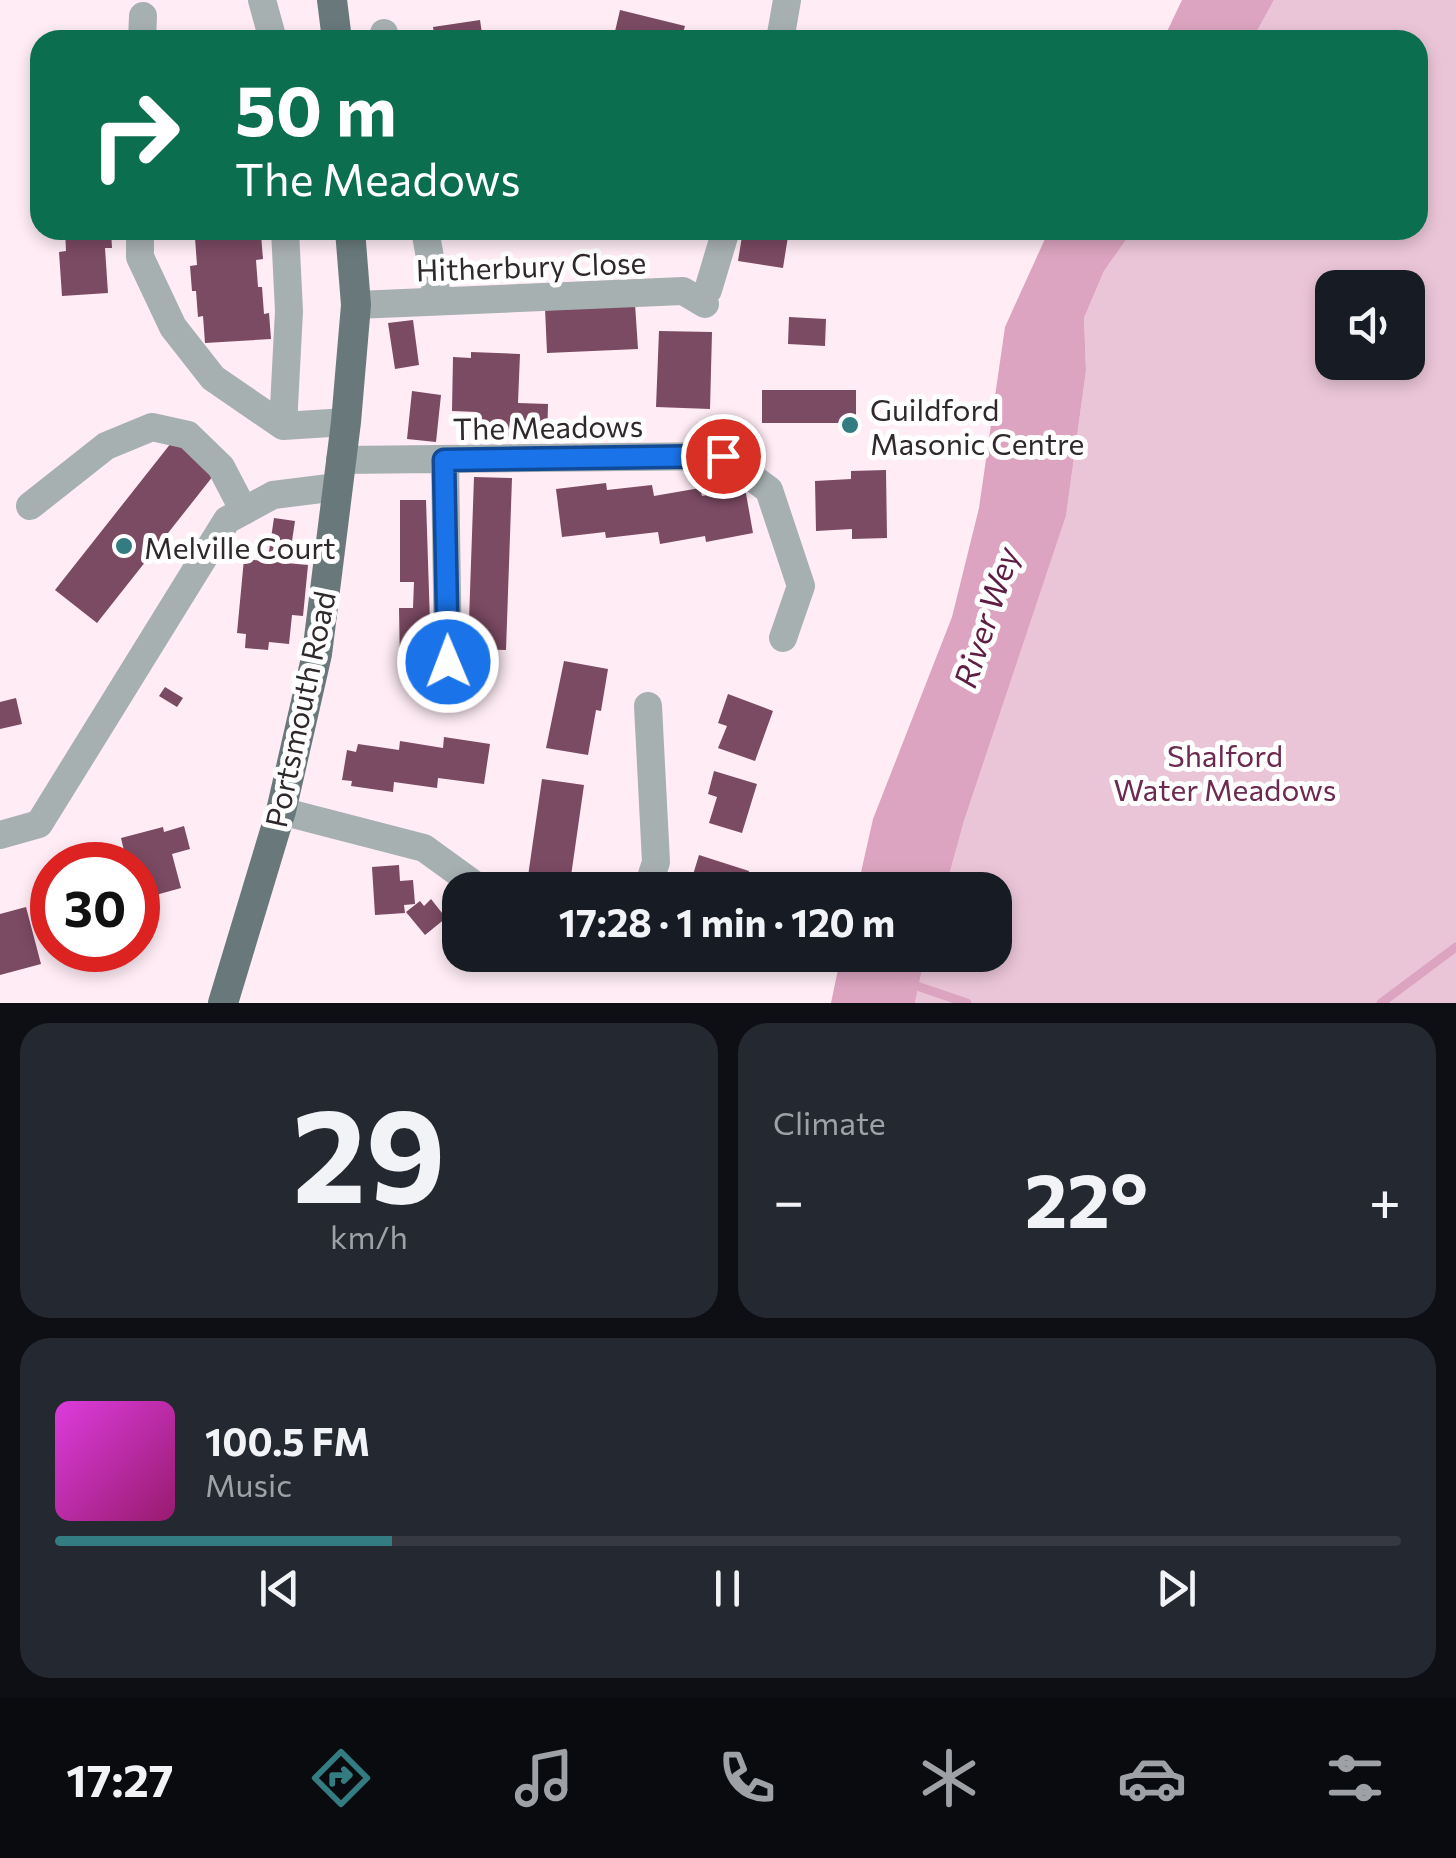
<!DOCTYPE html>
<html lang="en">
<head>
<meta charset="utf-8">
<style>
	:root { --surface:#171b24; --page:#242831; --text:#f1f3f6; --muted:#9ea1a6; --line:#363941; --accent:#337c82 }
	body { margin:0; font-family:Commissioner,sans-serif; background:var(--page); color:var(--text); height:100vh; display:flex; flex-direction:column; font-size:38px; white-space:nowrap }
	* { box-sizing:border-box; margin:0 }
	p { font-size:32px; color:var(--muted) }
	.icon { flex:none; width:55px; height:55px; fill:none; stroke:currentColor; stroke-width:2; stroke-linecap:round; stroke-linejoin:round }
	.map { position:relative; height:1003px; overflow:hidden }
	.sheet { display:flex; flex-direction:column; gap:20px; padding:20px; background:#0d0f14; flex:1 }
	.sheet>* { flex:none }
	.hud { position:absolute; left:30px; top:30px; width:1398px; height:210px; border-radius:30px; box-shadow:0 5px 15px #0003; background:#0b6e4f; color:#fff; overflow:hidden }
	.fabs { position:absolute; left:1315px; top:270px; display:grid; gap:20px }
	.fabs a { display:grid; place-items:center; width:110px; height:110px; border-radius:20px; background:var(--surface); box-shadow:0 5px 15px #0003; font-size:50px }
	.speed { position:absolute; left:30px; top:842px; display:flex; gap:20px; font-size:50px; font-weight:700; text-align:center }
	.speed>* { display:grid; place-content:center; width:130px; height:130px; border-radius:50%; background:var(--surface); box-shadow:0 5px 15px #0003; line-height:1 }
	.speed .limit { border:15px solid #d22; background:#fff; color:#111 }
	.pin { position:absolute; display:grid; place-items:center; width:85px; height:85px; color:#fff; margin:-42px; border:5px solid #fff; border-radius:50%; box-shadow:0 2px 10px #0007 }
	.me { position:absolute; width:110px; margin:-55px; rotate:359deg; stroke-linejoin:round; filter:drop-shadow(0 0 8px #0008) }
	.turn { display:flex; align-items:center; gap:35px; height:210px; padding:0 40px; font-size:45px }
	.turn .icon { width:130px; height:130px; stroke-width:2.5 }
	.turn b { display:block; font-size:70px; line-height:85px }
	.big { font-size:75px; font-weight:700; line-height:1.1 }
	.sheet .tile { flex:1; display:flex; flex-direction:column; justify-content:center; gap:15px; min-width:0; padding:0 35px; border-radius:30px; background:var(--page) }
	.sheet .dial { align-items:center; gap:0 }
	.dial b { font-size:130px; line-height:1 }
	.song { display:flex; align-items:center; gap:30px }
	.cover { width:120px; height:120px; border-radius:15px; background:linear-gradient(135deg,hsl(300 70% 55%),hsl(320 70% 35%)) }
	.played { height:10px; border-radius:5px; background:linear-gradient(90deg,var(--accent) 25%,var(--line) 25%) }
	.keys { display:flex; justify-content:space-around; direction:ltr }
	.heat { display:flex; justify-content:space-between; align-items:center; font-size:55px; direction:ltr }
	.sheet .tiles { flex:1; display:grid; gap:20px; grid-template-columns:1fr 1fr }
	.tile:last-child { grid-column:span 2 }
	.trip { position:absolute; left:442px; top:872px; width:570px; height:100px; border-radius:30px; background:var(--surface); box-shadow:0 5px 15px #0003; font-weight:700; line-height:100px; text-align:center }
	.menu { display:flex; height:160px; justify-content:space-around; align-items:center; background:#090b0e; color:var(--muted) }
	.menu .icon { width:70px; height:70px }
	.menu .selected { color:var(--accent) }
	.menu b { font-size:45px; color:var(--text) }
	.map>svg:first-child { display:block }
	.green { fill:#eac5d7; fill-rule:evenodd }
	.water { fill:#dca4c0 }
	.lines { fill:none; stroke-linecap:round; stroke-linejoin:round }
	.stream { stroke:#dca4c0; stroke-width:9 }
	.building { fill:#7b4a63 }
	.minor { stroke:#a7b0b1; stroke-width:28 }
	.major { stroke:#69797b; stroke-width:30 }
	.route-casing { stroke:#114b97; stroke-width:25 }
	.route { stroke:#1a73e8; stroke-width:18 }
	.poi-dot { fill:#337c82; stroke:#fff; stroke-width:4 }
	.labels { text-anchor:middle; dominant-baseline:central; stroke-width:10; stroke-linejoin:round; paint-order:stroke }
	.street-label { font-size:30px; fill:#2f282c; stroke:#fff }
	.poi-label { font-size:30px; fill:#2f282c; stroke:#fff; text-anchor:start }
	.park-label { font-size:30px; fill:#6d2a50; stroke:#fff }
	.water-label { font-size:32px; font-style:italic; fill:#5e1d43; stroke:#fff }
</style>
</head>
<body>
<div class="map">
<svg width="1456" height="1003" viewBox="0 0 1456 1003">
	<rect width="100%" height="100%" fill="#ffecf5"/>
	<path class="green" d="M 1274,0 L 1456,0 L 1456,1003 L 915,1003 L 925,955 L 995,955 L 995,890 L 945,890 L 964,821 L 1066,516 L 1086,371 L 1084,318 L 1104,271 L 1133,230 L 1418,230 L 1418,40 L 1252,40 ZM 1332,288 L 1408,288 L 1408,362 L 1332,362 Z"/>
	<path class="water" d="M 1182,0 L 1274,0 L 1252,40 L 1163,40 Z
		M 1049,230 L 1133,230 L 1104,271 L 1084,318 L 1086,371 L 1066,516 L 964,821 L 945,890 L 857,890 L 873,819 L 952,617 L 979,508 L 1005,327 Z
		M 841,955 L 925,955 L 915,1003 L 831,1003 Z"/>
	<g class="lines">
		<path class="stream" d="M 908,983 L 967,1003
			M 1381,1003 L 1456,947"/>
	</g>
	<path class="building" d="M 620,10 L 685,26 L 681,40 L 613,40 Z
		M 480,20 L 483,40 L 435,40 L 433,27 Z
		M 65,230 L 111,230 L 112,248 L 105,248 L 108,293 L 62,296 L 59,252 L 66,251 Z
		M 743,230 L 789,230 L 783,268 L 738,261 Z
		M 261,234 L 263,259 L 256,260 L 258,287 L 262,287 L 264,314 L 269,313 L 271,339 L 205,343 L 203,316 L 198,317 L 196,291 L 192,291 L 190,266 L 197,265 L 195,238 Z
		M 635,304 L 638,349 L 547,353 L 545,308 Z
		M 789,317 L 826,319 L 825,346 L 788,344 Z
		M 413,320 L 419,365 L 395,369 L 388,323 Z
		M 659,331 L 712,332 L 710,409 L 656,407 Z
		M 471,352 L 520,354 L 518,403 L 548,404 L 547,442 L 477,440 L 477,412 L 452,411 L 453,357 L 471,358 Z
		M 762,390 L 856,390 L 856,423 L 762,423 Z
		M 412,391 L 441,395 L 436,442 L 407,439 Z
		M 175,438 L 217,471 L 97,623 L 55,590 Z
		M 886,470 L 887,538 L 852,539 L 852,529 L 816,531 L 815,481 L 851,479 L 851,471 Z
		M 474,477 L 512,478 L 506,650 L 468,649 Z
		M 606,483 L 607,490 L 652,485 L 654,496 L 700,488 L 702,496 L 745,488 L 753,533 L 706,542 L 705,536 L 660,544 L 658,532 L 606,538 L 605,532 L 562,537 L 556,489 Z
		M 400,500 L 426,500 L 430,623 L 425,623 L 425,667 L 400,667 L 399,608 L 413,608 L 414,582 L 400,582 Z
		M 274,518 L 295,521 L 289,561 L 268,558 Z
		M 244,559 L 308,565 L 303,616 L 292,615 L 289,644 L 269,642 L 268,650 L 245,648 L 246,634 L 237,633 Z
		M 564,661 L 608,669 L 601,711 L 596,710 L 588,755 L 546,748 Z
		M 165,687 L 183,698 L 177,707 L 159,696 Z
		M 728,694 L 773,711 L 755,761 L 718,748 L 727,726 L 718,723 Z
		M 16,698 L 22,724 L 0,729 L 0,702 Z
		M 444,737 L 490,744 L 484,784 L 438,778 L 437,788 L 394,782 L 393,792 L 351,786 L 352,781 L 342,780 L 347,750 L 356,752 L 358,744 L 399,750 L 400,741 L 443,748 Z
		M 714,771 L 757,784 L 742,833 L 709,823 L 717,797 L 708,794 Z
		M 542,779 L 584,785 L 569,890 L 526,890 Z
		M 184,826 L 190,849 L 172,854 L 181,888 L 145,898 L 147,906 L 138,908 L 138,865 L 123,865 L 121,860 L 126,859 L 121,838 L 163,827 L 164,832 Z
		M 699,855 L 749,871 L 743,890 L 704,890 L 706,883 L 692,878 Z
		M 399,865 L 400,881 L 413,880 L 415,904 L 404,905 L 405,913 L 375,915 L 372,867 Z
		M 431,899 L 446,918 L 425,935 L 406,912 L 420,901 L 424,906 Z
		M 26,907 L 41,964 L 0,975 L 0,914 Z"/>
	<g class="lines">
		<path class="minor" d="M 262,0 L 273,40
			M 384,33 L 386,40
			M 142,40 L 143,16
			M 780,40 L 787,0
			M 140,230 L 140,257 L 173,327 L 213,378 L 283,426 L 346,422
			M 425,230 L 438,301
			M 708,290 L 726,230
			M 356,305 L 683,291 L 705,304
			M 283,426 L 289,311 L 285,230
			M 340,460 L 723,456 L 769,490 L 801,586 L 783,638
			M 445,460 L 448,662
			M 30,506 L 106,446 L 152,427 L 188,435 L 221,467 L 244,511
			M 281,811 L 424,848 L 482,890
			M 0,835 L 39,824 L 227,520 L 273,495 L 337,487
			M 647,890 L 656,862 L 648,706"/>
		<path class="major" d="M 332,0 L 337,40
			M 223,1003 L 281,811 L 317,654 L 346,422 L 356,305 L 350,230"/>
	</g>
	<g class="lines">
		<g class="route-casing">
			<path id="route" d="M 448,662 L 444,460 L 723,456"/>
		</g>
		<use href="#route" class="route"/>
	</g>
	<g class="poi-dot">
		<circle cx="850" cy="425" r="10"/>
		<circle cx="124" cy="546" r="10"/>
	</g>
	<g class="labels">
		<g class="street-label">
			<text transform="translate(531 265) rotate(-2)">Hitherbury Close</text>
			<text transform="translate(548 426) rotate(-1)">The Meadows</text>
			<text transform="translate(299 709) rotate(-78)">Portsmouth Road</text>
		</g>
		<g class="poi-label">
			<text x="870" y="408">Guildford<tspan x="870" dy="34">Masonic Centre</tspan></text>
			<text x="144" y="546">Melville Court</text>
		</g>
		<g class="park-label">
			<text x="1225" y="754">Shalford<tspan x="1225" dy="34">Water Meadows</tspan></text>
		</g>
		<g class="water-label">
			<text transform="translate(985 617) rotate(-72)">River Wey</text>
		</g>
	</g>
</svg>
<div class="fabs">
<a><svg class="icon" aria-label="sound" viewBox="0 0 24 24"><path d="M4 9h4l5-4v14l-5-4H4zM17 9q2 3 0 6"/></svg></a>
</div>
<div class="speed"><div class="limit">30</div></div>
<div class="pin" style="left:723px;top:456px;background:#d93025"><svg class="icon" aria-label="arrive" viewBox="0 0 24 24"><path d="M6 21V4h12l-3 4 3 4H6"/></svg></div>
<svg class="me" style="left:448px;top:662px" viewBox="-20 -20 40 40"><circle r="17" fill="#1a73e8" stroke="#fff" stroke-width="3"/><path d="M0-11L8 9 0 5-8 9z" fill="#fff"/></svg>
<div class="trip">17:28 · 1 min · 120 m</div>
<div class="hud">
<div class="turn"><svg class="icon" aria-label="right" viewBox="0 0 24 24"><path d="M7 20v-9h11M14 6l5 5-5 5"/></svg><div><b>50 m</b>The Meadows</div></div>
</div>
</div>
<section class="sheet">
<div class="tiles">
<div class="tile dial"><b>29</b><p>km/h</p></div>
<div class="tile"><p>Climate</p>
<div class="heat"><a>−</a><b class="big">22°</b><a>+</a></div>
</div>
<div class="tile">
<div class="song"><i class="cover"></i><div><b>100.5 FM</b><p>Music</p></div></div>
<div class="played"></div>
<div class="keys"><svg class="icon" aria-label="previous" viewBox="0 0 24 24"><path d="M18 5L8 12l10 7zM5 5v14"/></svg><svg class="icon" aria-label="pause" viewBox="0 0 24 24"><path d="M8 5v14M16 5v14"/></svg><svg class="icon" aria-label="next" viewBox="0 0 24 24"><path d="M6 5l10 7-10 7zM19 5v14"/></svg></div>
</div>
</div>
</section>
<nav class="menu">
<b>17:27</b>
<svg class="icon selected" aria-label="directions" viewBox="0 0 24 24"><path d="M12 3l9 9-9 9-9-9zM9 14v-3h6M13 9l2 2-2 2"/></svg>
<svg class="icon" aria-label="music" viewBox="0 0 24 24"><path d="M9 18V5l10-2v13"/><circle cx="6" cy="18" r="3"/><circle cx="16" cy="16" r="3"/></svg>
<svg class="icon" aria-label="phone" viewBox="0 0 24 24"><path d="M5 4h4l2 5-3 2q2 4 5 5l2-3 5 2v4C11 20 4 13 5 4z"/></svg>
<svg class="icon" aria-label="climate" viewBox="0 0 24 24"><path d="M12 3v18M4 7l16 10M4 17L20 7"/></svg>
<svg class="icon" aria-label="car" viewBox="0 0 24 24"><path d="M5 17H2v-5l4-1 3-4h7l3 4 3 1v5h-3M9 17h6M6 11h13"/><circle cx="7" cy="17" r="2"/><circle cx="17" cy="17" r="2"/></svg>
<svg class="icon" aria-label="filters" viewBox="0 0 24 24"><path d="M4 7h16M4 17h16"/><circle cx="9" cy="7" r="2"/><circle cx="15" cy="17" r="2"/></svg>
</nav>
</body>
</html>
